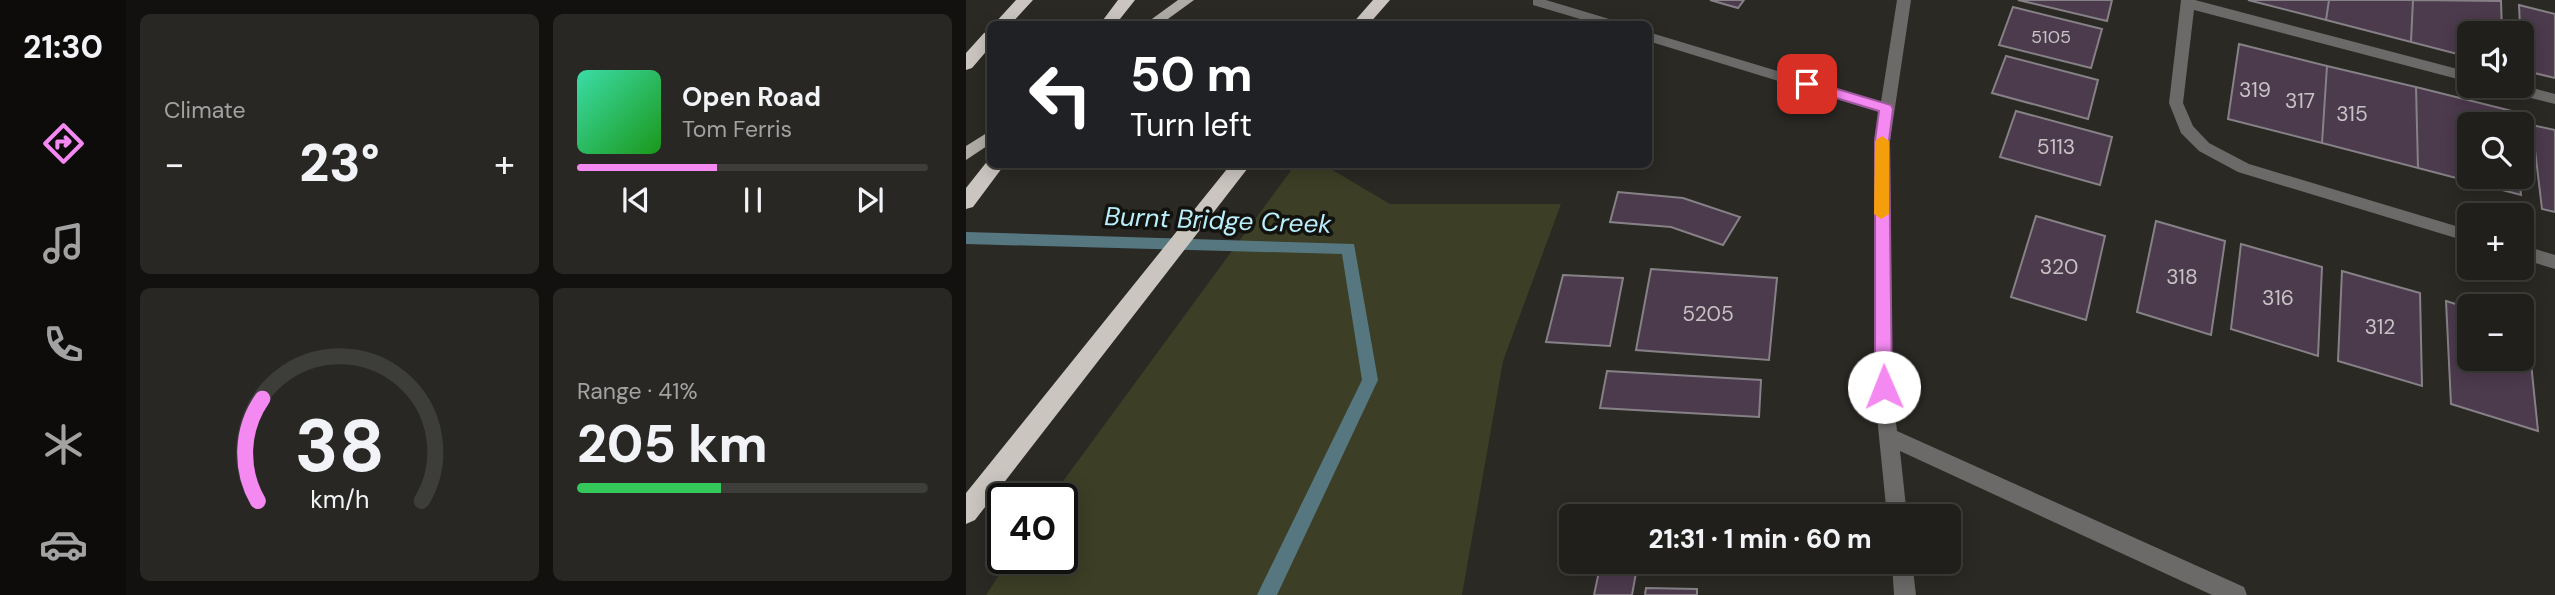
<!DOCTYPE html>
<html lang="en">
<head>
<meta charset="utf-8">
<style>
	:root { --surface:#201f1b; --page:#282724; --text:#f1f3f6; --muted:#a2a2a3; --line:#3d3d3a; --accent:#f389f1 }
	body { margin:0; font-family:"DM Sans",sans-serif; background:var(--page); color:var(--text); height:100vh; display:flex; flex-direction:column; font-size:26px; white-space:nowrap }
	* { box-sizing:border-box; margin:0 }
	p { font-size:23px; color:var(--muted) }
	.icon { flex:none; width:38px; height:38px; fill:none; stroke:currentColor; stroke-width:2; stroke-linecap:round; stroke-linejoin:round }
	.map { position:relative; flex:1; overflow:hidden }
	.sheet { display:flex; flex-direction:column; gap:14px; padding:14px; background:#12110f; width:840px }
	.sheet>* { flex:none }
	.hud { position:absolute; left:21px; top:21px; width:665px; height:147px; border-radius:10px; box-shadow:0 4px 18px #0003,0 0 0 2px var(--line); background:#202124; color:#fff; overflow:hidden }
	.controls { position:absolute; left:1491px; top:21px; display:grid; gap:14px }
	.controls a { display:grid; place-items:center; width:77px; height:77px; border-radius:10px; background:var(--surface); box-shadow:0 4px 18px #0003,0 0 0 2px var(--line); font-size:35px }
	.speed { position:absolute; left:21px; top:483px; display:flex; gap:14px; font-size:35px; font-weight:700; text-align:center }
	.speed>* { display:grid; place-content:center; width:91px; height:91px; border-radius:50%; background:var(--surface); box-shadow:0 4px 18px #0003,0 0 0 2px var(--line); line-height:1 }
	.speed .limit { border:4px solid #111; border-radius:10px; background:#fff; color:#111 }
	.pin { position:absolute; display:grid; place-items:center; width:60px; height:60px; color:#fff; margin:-30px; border-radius:14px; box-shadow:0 4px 10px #0006 }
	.me { position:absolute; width:77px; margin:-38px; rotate:359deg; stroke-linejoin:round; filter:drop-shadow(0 0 5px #0008) }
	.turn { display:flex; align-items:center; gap:24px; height:147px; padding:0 28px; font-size:32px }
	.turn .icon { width:91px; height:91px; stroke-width:2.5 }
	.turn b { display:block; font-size:49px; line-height:60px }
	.big { font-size:52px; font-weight:800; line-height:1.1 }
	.sheet .tile { flex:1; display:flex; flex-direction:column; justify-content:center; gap:10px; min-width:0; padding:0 24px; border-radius:10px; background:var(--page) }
	.sheet .dial { align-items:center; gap:0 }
	.dial svg { height:182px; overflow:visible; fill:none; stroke:var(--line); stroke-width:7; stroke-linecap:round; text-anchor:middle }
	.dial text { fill:var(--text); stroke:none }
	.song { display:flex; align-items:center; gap:21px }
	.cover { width:84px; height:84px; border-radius:10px; background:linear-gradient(135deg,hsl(160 70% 55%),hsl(120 70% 35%)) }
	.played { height:7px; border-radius:4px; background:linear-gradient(90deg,var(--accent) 40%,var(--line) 40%) }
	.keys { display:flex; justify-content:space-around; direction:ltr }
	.heat { display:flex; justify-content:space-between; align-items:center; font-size:38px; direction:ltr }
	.charge { height:10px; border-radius:5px; background:linear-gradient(90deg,#34c759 41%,var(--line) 0) }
	.sheet .tiles { flex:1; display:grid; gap:14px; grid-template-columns:repeat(2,1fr) }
	.trip { position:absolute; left:593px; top:504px; width:402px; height:70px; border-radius:10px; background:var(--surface); box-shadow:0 4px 18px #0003,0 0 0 2px var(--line); font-weight:800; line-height:70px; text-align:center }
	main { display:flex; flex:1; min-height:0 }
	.menu { display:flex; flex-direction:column; width:126px; justify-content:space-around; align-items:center; background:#0d0c0b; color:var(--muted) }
	.menu .icon { width:49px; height:49px }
	.menu .current { color:var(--accent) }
	.menu b { font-size:32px; color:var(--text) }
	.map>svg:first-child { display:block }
	.green { fill:#3c3e25 }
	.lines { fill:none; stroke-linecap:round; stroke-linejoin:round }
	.stream { fill:#567780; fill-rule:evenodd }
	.building { fill:#4c3a4d; stroke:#868186; stroke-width:2 }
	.minor { fill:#6c6a68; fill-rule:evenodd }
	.major { fill:#afaba6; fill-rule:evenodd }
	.highway { fill:#cac5bf; fill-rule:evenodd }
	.route { fill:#f389f1; stroke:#9e599d; stroke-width:2 }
	.slow { fill:#f59e0b }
	.labels { text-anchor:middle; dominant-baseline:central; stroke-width:7; stroke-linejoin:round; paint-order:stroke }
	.far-number-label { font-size:18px; fill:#c7c2c4 }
	.number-label { font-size:21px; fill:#c7c2c4 }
	.water-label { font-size:26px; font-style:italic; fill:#baeefb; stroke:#12120f }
</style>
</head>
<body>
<main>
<nav class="menu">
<b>21:30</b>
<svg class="icon current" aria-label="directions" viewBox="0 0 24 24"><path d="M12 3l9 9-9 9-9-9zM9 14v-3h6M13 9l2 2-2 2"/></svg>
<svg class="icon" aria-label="music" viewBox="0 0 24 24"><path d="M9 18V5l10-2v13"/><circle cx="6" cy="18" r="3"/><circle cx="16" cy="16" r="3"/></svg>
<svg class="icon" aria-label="phone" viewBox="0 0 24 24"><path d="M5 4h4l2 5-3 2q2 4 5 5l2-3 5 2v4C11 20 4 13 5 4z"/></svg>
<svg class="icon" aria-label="climate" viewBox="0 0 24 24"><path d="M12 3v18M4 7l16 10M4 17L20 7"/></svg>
<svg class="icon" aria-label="car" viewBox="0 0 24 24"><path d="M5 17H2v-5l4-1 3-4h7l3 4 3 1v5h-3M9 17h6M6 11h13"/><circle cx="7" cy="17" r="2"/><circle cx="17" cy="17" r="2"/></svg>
</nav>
<section class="sheet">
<div class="tiles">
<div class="tile"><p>Climate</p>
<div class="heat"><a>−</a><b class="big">23°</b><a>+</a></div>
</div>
<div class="tile">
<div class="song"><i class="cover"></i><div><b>Open Road</b><p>Tom Ferris</p></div></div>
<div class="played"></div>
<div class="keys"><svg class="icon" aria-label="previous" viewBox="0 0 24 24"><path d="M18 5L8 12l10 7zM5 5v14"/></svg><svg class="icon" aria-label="pause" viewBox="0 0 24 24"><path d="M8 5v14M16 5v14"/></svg><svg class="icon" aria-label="next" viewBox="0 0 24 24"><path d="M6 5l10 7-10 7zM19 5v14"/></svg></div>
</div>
<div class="tile dial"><svg viewBox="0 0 100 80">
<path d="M14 69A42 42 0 1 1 86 69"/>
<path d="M14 69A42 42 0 0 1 16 24" stroke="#f389f1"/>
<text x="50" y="56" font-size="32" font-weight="700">38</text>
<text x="50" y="72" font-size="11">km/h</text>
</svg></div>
<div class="tile"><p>Range · 41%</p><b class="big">205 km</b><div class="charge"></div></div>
</div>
</section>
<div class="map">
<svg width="1589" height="595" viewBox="0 0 1589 595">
	<rect width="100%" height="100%" fill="#2a2924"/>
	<path class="green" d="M 329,165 L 358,165 L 424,204 L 595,204 L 537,361 L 496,595 L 20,595 L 44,558 L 96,558 L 96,499 L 84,499 Z"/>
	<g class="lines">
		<path class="stream" d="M 0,232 L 388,244 L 412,380 L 311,595 L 291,595 L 396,380 L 376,254 L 0,244 Z"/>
	</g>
	<path class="building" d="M 744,0 L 778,0 L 772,8 Z
		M 1052,0 L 1146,0 L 1141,21 Z
		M 1282,0 L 1363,0 L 1360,20 Z
		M 1363,0 L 1447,0 L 1445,42 L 1360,20 Z
		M 1447,0 L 1535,1 L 1536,33 L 1503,33 L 1503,57 L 1445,42 Z
		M 1553,5 L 1589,14 L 1589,78 L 1556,70 Z
		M 1047,7 L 1136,29 L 1125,68 L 1033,45 Z
		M 1273,44 L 1361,66 L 1356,143 L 1262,119 Z
		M 1040,56 L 1132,80 L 1122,119 L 1026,93 Z
		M 1361,66 L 1450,87 L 1452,168 L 1356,143 Z
		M 1450,87 L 1546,111 L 1548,124 L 1503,124 L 1503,177 L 1553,177 L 1555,195 L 1452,168 Z
		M 1050,111 L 1146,137 L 1134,185 L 1034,157 Z
		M 1566,125 L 1589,130 L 1589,212 L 1576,209 Z
		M 652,192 L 717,198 L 774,217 L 757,245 L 705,227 L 644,222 Z
		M 1070,216 L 1139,236 L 1120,320 L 1045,297 Z
		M 1190,221 L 1259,241 L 1245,335 L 1171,312 Z
		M 1275,244 L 1356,267 L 1352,356 L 1265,329 Z
		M 685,269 L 811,278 L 803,360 L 670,350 Z
		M 1376,271 L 1454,293 L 1456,386 L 1372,361 Z
		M 597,275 L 657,278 L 644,346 L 580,342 Z
		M 1480,301 L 1503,308 L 1503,359 L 1556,359 L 1556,323 L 1561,324 L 1572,431 L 1485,404 Z
		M 641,371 L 795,380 L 793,417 L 634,408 Z
		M 635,562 L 672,562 L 666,595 L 628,595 Z
		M 680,588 L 731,589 L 731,595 L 679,595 Z"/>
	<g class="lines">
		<path class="minor" d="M 567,0 L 580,0 L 650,21 L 652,24 L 631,24 L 567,5 Z
			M 931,0 L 945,0 L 924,141 L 926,387 L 931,431 L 1278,587 L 1281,595 L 1246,595 L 934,451 L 941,516 L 921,516 L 908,387 L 908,141 L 913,112 L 682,41 L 682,32 L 915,102 Z
			M 1215,0 L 1229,0 L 1503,72 L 1503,82 L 1228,10 L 1217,103 L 1227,126 L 1243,143 L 1283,164 L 1503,230 L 1503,242 L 1272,172 L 1233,151 L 1215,133 L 1203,103 Z
			M 1556,85 L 1589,94 L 1589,104 L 1533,90 L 1531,86 Z
			M 1556,245 L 1589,255 L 1589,269 L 1556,259 Z
			M 926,562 L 946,562 L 950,595 L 928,595 Z"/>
		<path class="major" d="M 212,0 L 228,0 L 195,24 L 179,24 Z
			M 24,131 L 24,144 L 0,160 L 0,146 Z"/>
		<path class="highway" d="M 50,0 L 67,0 L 45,24 L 28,24 Z
			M 152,0 L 169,0 L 150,24 L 134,24 Z
			M 407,0 L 424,0 L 403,24 L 386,24 Z
			M 24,31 L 24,47 L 6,68 L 0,70 L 0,53 L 18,33 Z
			M 23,159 L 24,164 L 39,164 L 7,207 L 0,209 L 0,188 Z
			M 265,164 L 285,164 L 9,520 L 0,524 L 0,493 Z"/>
	</g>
	<path class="route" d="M 841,80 L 925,105 L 927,109 L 923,141 L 926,387 L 918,394 L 909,387 L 909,141 L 913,111 L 837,88 L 837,81 Z"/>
	<path class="slow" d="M 916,136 L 923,141 L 923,214 L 915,219 L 908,214 L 909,141 Z"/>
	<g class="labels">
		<g class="far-number-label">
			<text x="1085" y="37">5105</text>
		</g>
		<g class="number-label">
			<text x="1289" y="90">319</text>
			<text x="1334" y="101">317</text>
			<text x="1386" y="114">315</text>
			<text x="1090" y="147">5113</text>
			<text x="1093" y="267">320</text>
			<text x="1216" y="277">318</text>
			<text x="1312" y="298">316</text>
			<text x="742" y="314">5205</text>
			<text x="1414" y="327">312</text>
		</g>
		<g class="water-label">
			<text transform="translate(252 220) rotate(2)">Burnt Bridge Creek</text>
		</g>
	</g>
</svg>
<div class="controls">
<a><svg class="icon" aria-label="sound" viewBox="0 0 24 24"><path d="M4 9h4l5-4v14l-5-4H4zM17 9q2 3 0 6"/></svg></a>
<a><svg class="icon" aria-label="search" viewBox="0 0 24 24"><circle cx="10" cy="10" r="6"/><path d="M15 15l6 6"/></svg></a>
<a>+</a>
<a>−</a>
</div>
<div class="speed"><div class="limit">40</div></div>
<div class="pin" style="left:841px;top:84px;background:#d93025"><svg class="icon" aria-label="arrive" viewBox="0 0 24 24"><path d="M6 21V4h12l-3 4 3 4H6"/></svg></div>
<svg class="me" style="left:918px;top:387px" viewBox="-20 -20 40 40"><circle r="19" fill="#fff"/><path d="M0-13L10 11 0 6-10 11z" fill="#f389f1"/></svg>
<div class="trip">21:31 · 1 min · 60 m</div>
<div class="hud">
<div class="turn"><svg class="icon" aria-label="left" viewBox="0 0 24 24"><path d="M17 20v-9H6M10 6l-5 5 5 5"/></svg><div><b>50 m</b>Turn left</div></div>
</div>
</div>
</main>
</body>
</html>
